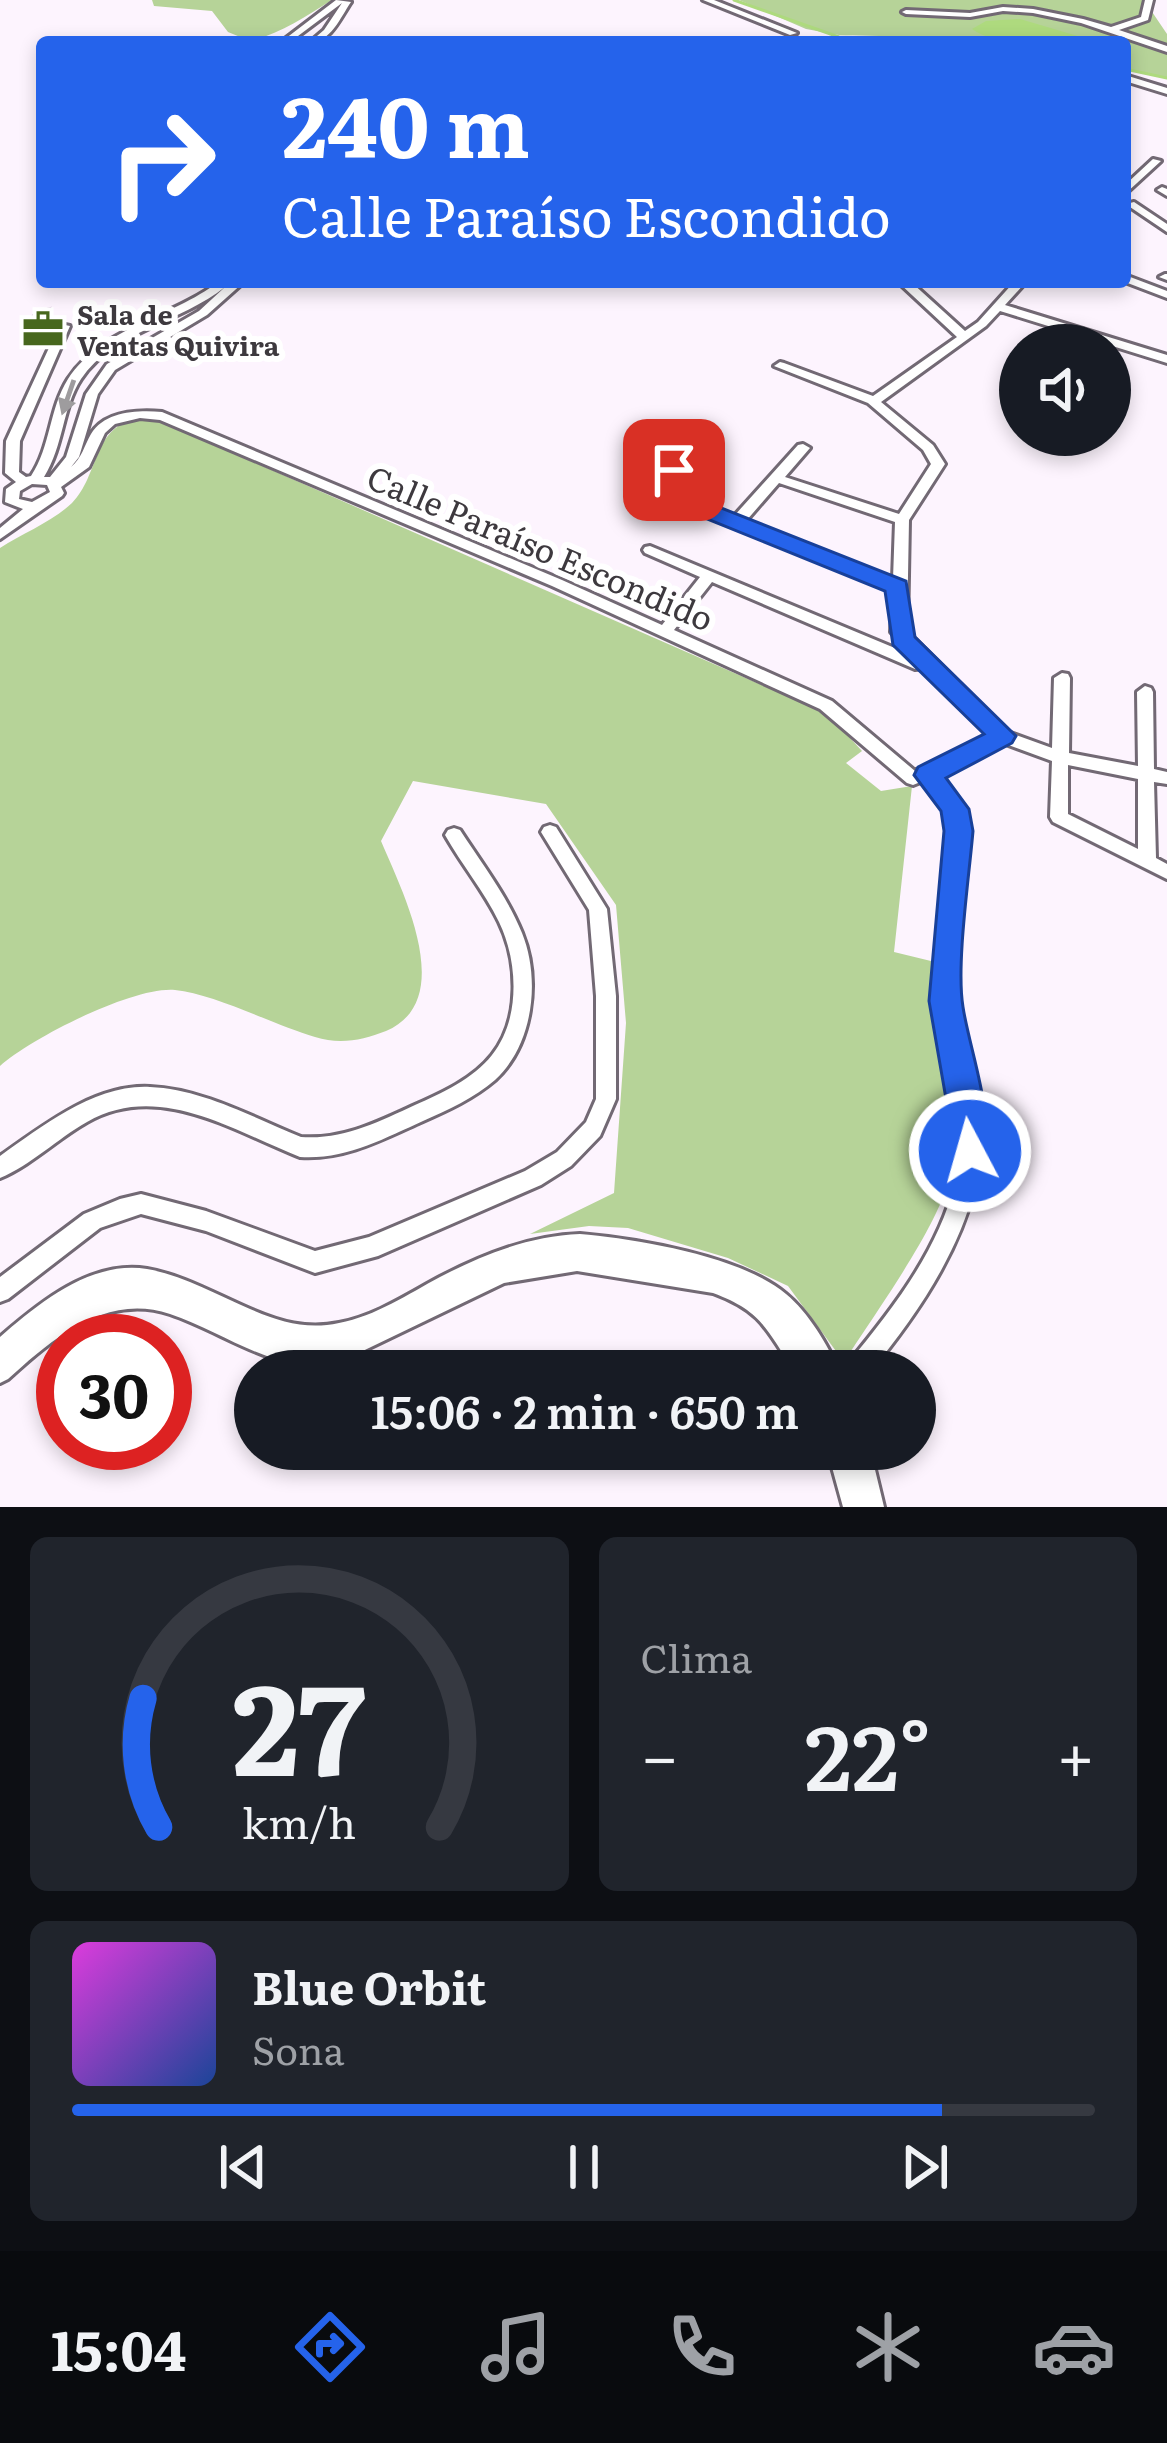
<!DOCTYPE html>
<html lang="es">
<head>
<meta charset="utf-8">
<style>
	:root { --surface:#171b24; --page:#20242c; --text:#f1f3f6; --muted:#9ea1a6; --line:#363941; --accent:#2563eb }
	body { margin:0; font-family:Literata,serif; background:var(--page); color:var(--text); height:100vh; display:flex; flex-direction:column; font-size:45px; white-space:nowrap }
	* { box-sizing:border-box; margin:0 }
	p { font-size:39px; color:var(--muted) }
	.icon { flex:none; width:66px; height:66px; fill:none; stroke:currentColor; stroke-width:2; stroke-linecap:round; stroke-linejoin:round }
	.map { position:relative; height:1507px; overflow:hidden }
	.drawer { display:flex; flex-direction:column; gap:30px; padding:30px; background:#0d0f14; flex:1 }
	.drawer>* { flex:none }
	.guide { position:absolute; left:36px; top:36px; width:1095px; height:252px; border-radius:12px; box-shadow:0 6px 18px #0003; background:#2563eb; color:#fff; overflow:hidden }
	.fabs { position:absolute; left:999px; top:324px; display:grid; gap:24px }
	.fabs a { display:grid; place-items:center; width:132px; height:132px; border-radius:50%; background:var(--surface); box-shadow:0 6px 18px #0003; font-size:60px }
	.speed { position:absolute; left:36px; top:1314px; display:flex; gap:24px; font-size:60px; font-weight:700; text-align:center }
	.speed>* { display:grid; place-content:center; width:156px; height:156px; border-radius:50%; background:var(--surface); box-shadow:0 6px 18px #0003; line-height:1 }
	.speed .limit { border:18px solid #d22; background:#fff; color:#111 }
	.pin { position:absolute; display:grid; place-items:center; width:102px; height:102px; color:#fff; margin:-51px; border-radius:24px; box-shadow:0 6px 18px #0006 }
	.me { position:absolute; width:132px; margin:-66px; rotate:354deg; stroke-linejoin:round; filter:drop-shadow(0 0 9px #0008) }
	.turn { display:flex; align-items:center; gap:42px; height:252px; padding:0 48px; font-size:54px }
	.turn .icon { width:156px; height:156px; stroke-width:2.5 }
	.turn b { display:block; font-size:84px; line-height:102px }
	.big { font-size:90px; font-weight:600; line-height:1.1 }
	.drawer .widget { flex:1; display:flex; flex-direction:column; justify-content:center; gap:18px; min-width:0; padding:0 42px; border-radius:18px; background:var(--page) }
	.drawer .dial { align-items:center; gap:0 }
	.dial svg { height:312px; overflow:visible; fill:none; stroke:var(--line); stroke-width:7; stroke-linecap:round; text-anchor:middle }
	.dial text { fill:var(--text); stroke:none }
	.song { display:flex; align-items:center; gap:36px }
	.cover { width:144px; height:144px; border-radius:18px; background:linear-gradient(135deg,hsl(300 70% 55%),hsl(220 70% 35%)) }
	.played { height:12px; border-radius:6px; background:linear-gradient(90deg,var(--accent) 85%,var(--line) 85%) }
	.keys { display:flex; justify-content:space-around; direction:ltr }
	.heat { display:flex; justify-content:space-between; align-items:center; font-size:66px; direction:ltr }
	.drawer .tiles { flex:1; display:grid; gap:30px; grid-template-columns:1fr 1fr }
	.widget:last-child { grid-column:span 2 }
	.trip { position:absolute; left:234px; top:1350px; width:702px; height:120px; border-radius:60px; background:var(--surface); box-shadow:0 6px 18px #0003; font-weight:600; line-height:120px; text-align:center }
	.tabs { display:flex; height:192px; justify-content:space-around; align-items:center; background:#090b0e; color:var(--muted) }
	.tabs .icon { width:84px; height:84px }
	.tabs .current { color:var(--accent) }
	.tabs b { font-size:54px; color:var(--text) }
	.map>svg:first-child { display:block }
	.green { fill:#b6d398 }
	.water { fill:#aeda7e }
	.lines { fill:none; stroke-linecap:round; stroke-linejoin:round }
	.stream { stroke:#aeda7e; stroke-width:3 }
	.minor-casing { stroke:#726974; stroke-width:6 }
	.minor { fill:#fff; fill-rule:evenodd }
	.wall { fill:#cfa1d7 }
	.shaded-wall { fill:#a983af }
	.building { fill:#f1bbfa; stroke:#a983af; stroke-width:3 }
	.oneway { fill:#9e9c9e }
	.route { fill:#2563eb; stroke:#184099; stroke-width:3 }
	.labels { text-anchor:middle; dominant-baseline:central; stroke-width:12; stroke-linejoin:round; paint-order:stroke }
	.far-poi-label { font-size:27px; font-weight:bold; fill:#3d393e; stroke:#fff; text-anchor:start }
	.street-label { font-size:33px; fill:#3d393e; stroke:#fff }
</style>
</head>
<body>
<div class="map">
<svg width="1167" height="1507" viewBox="0 0 1167 1507">
	<rect width="100%" height="100%" fill="#fdf4fe"/>
	<path class="green" d="M 152,0 L 332,0 C 305,17 280,34 250,41 L 228,32 L 212,11 L 154,6 Z
		M 739,0 L 1144,0 L 1167,34 L 1167,78 L 1125,70 L 1125,42 L 839,35 L 806,29 Z
		M 139,419 L 160,421 L 828,714 L 862,751 L 846,763 L 881,791 L 912,786 L 894,952 L 935,962 C 945,1031 964,1106 950,1175 C 940,1225 873,1316 844,1362 L 788,1286 L 728,1258 L 628,1228 L 589,1226 L 530,1234 L 614,1193 L 626,1023 L 616,905 L 546,804 L 413,781 L 381,841 C 401,889 459,1000 386,1031 C 363,1040 340,1045 315,1037 C 274,1025 215,994 175,990 C 134,986 31,1038 0,1066 L 0,548 C 23,533 52,522 72,503 C 100,475 92,425 139,419 Z"/>
	<path class="water" d="M 1020,19 L 1098,42 C 1061,42 1003,51 972,29 L 986,21 Z"/>
	<g class="lines">
		<path class="stream" d="M 734,0 L 839,37 L 979,42
			M 1125,69 L 1167,78"/>
		<g class="minor-casing">
			<path id="minor" d="M 336,0 L 351,2 C 340,18 331,42 310,42 L 324,30 L 342,3 L 290,42 L 281,42 Z
				M 703,0 L 714,0 L 797,33 L 790,35 Z
				M 1145,0 L 1153,0 L 1148,20 L 1119,30 L 1167,46 L 1167,52 L 1081,23 L 1033,13 L 1003,11 L 970,17 L 906,14 L 902,12 L 906,10 L 970,13 L 1003,7 L 1033,9 L 1083,19 L 1111,27 L 1141,17 Z
				M 1125,75 L 1167,88 L 1167,94 L 1125,81 Z
				M 1153,159 L 1161,161 L 1125,194 L 1125,185 Z
				M 1162,187 L 1167,189 L 1167,196 L 1157,190 Z
				M 1134,202 L 1167,224 L 1167,232 L 1130,207 L 1130,203 Z
				M 1165,274 L 1167,274 L 1167,280 L 1159,277 Z
				M 1125,275 L 1167,291 L 1167,298 L 1125,282 Z
				M 218,282 L 244,282 L 207,315 L 115,370 L 98,394 L 79,457 L 71,467 C 82,458 84,446 91,434 C 105,411 138,410 162,412 L 562,580 L 662,625 L 700,577 L 645,553 L 643,550 L 645,547 L 650,546 L 914,656 L 891,632 L 893,590 L 688,508 L 674,495 L 665,473 L 667,470 L 693,442 L 703,442 L 703,448 L 679,473 C 693,507 703,504 734,516 L 798,445 L 803,444 L 810,448 L 785,477 L 899,514 L 931,464 L 923,450 L 868,403 L 774,366 L 780,362 L 784,363 L 873,396 L 957,337 L 898,282 L 911,282 L 965,331 L 978,322 L 1014,282 L 1026,282 L 1005,305 L 1167,355 L 1167,363 L 1000,311 L 986,326 L 881,402 L 933,445 L 945,464 L 909,520 L 907,631 L 1008,732 L 1052,748 L 1054,678 L 1062,673 L 1068,674 L 1070,678 L 1069,753 L 1138,766 L 1137,692 L 1145,686 L 1151,688 L 1153,692 L 1154,769 L 1167,772 L 1167,784 L 1154,782 L 1156,858 L 1167,864 L 1167,879 L 1053,822 L 1050,817 L 1052,761 L 1003,743 L 937,775 C 946,786 960,798 964,812 C 970,832 964,855 962,876 C 958,916 953,956 955,996 C 958,1062 992,1120 975,1187 C 957,1256 916,1316 871,1371 L 844,1371 L 848,1363 C 892,1310 938,1251 955,1183 C 969,1123 943,1070 937,1011 C 933,972 938,931 943,892 C 945,869 956,832 946,810 C 942,800 930,790 923,781 L 913,785 L 907,783 L 820,709 L 552,586 L 160,420 L 140,418 L 115,424 L 105,433 L 89,467 L 61,487 L 64,493 L 62,496 L 0,539 L 0,528 L 23,509 L 5,502 L 6,489 L 16,482 L 5,473 L 6,441 L 60,324 L 70,326 L 20,441 L 19,472 L 26,477 L 31,476 C 51,446 49,409 68,379 C 102,327 172,318 218,282 ZM 225,287 L 199,311 L 107,364 L 86,394 L 66,457 L 50,477 L 44,477 C 64,445 62,408 81,379 C 113,331 182,322 225,287 ZM 779,483 L 895,522 L 893,579 L 746,521 ZM 32,484 L 47,485 L 50,492 L 32,502 L 19,499 L 20,491 ZM 712,582 L 915,669 L 926,668 L 991,734 L 915,771 L 832,701 L 674,630 ZM 1068,765 L 1138,779 L 1138,849 L 1068,814 Z
				M 550,825 L 556,827 L 607,909 L 616,996 L 616,1099 L 600,1136 L 571,1166 L 541,1185 L 378,1256 L 315,1273 L 206,1231 L 141,1214 L 100,1228 L 8,1299 L 0,1302 L 0,1277 L 84,1214 L 120,1199 L 141,1194 L 206,1211 L 315,1251 L 369,1237 L 525,1171 L 557,1152 L 586,1122 L 596,1099 L 596,996 L 589,910 L 541,832 L 544,827 Z
				M 454,828 L 460,830 C 482,864 507,896 522,933 C 541,980 533,1045 495,1080 C 474,1098 448,1110 423,1121 C 383,1139 345,1160 300,1157 C 232,1130 158,1081 87,1122 C 57,1139 31,1165 0,1178 L 0,1156 C 43,1126 95,1084 150,1087 C 202,1089 254,1118 301,1137 C 343,1140 378,1122 415,1105 C 442,1093 473,1079 492,1055 C 521,1019 518,961 499,922 C 484,891 462,865 445,835 L 448,830 Z
				M 580,1234 C 637,1239 741,1256 786,1294 C 808,1312 828,1345 839,1371 L 794,1371 C 767,1330 762,1311 713,1293 L 577,1271 L 504,1283 L 344,1360 C 321,1369 295,1366 272,1358 C 237,1346 205,1326 170,1314 C 106,1292 52,1339 8,1379 L 0,1383 L 0,1337 C 39,1303 91,1260 147,1269 C 183,1275 217,1295 250,1309 C 280,1322 307,1330 339,1323 C 376,1316 408,1294 440,1277 C 484,1254 530,1236 580,1234 Z
				M 827,1449 L 870,1449 L 884,1507 L 843,1507 Z"/>
		</g>
		<use href="#minor" class="minor"/>
	</g>
	<path class="wall" d="M 49,309 L 53,320 L 47,335 L 34,332 L 30,321 Z"/>
	<path class="shaded-wall" d="M 49,309 L 53,320 L 47,335 L 43,323 Z"/>
	<path class="building" d="M 49,309 L 43,323 L 30,321 L 36,312 Z"/>
	<defs><path id="oneway-solid" d="M-6-.8H1V-3.2L6.5 0L1 3.2V.8H-6Z" transform="scale(3)"/></defs>
	<use class="oneway" href="#oneway-solid" transform="translate(68 397) rotate(109)"/>
	<path class="route" d="M 674,463 L 682,465 L 686,484 L 701,500 L 906,581 L 915,637 L 1016,736 L 1012,743 L 946,778 L 969,809 L 973,831 C 969,878 956,965 963,1007 C 969,1048 998,1126 982,1162 L 970,1167 L 957,1162 L 929,1001 L 944,831 L 941,811 L 914,775 L 918,767 L 984,734 L 893,645 L 885,591 L 685,510 L 664,485 L 663,470 Z"/>
	<defs>
		<g id="office-bare" transform="scale(3.24)"><path d="M-6-3h4V-5.5h4V-3h4V5H-6ZM-1-4.5V-3h2v-1.5ZM-6 0V1H6V0Z" fill="#47671d" stroke="#fff" stroke-width="2.5" paint-order="stroke"/></g>
	</defs>
	<g fill-rule="evenodd">
		<use href="#office-bare" x="43" y="329"/>
	</g>
	<g class="labels">
		<g class="far-poi-label">
			<text x="77" y="313">Sala de<tspan x="77" dy="31">Ventas Quivira</tspan></text>
		</g>
		<g class="street-label">
			<text transform="translate(541 546) rotate(23)">Calle Paraíso Escondido</text>
		</g>
	</g>
</svg>
<div class="fabs">
<a><svg class="icon" aria-label="sound" viewBox="0 0 24 24"><path d="M4 9h4l5-4v14l-5-4H4zM17 9q2 3 0 6"/></svg></a>
</div>
<div class="speed"><div class="limit">30</div></div>
<div class="pin" style="left:674px;top:470px;background:#d93025"><svg class="icon" aria-label="arrive" viewBox="0 0 24 24"><path d="M6 21V4h12l-3 4 3 4H6"/></svg></div>
<svg class="me" style="left:970px;top:1151px" viewBox="-20 -20 40 40"><circle r="17" fill="#2563eb" stroke="#fff" stroke-width="3"/><path d="M0-11L8 9 0 5-8 9z" fill="#fff"/></svg>
<div class="trip">15:06 · 2 min · 650 m</div>
<div class="guide">
<div class="turn"><svg class="icon" aria-label="right" viewBox="0 0 24 24"><path d="M7 20v-9h11M14 6l5 5-5 5"/></svg><div><b>240 m</b>Calle Paraíso Escondido</div></div>
</div>
</div>
<section class="drawer">
<div class="tiles">
<div class="widget dial"><svg viewBox="0 0 100 80">
<path d="M14 69A42 42 0 1 1 86 69"/>
<path d="M14 69A42 42 0 0 1 10 36" stroke="#2563eb"/>
<text x="50" y="56" font-size="32" font-weight="700">27</text>
<text x="50" y="72" font-size="11">km/h</text>
</svg></div>
<div class="widget"><p>Clima</p>
<div class="heat"><a>−</a><b class="big">22°</b><a>+</a></div>
</div>
<div class="widget">
<div class="song"><i class="cover"></i><div><b>Blue Orbit</b><p>Sona</p></div></div>
<div class="played"></div>
<div class="keys"><svg class="icon" aria-label="previous" viewBox="0 0 24 24"><path d="M18 5L8 12l10 7zM5 5v14"/></svg><svg class="icon" aria-label="pause" viewBox="0 0 24 24"><path d="M8 5v14M16 5v14"/></svg><svg class="icon" aria-label="next" viewBox="0 0 24 24"><path d="M6 5l10 7-10 7zM19 5v14"/></svg></div>
</div>
</div>
</section>
<nav class="tabs">
<b>15:04</b>
<svg class="icon current" aria-label="directions" viewBox="0 0 24 24"><path d="M12 3l9 9-9 9-9-9zM9 14v-3h6M13 9l2 2-2 2"/></svg>
<svg class="icon" aria-label="music" viewBox="0 0 24 24"><path d="M9 18V5l10-2v13"/><circle cx="6" cy="18" r="3"/><circle cx="16" cy="16" r="3"/></svg>
<svg class="icon" aria-label="phone" viewBox="0 0 24 24"><path d="M5 4h4l2 5-3 2q2 4 5 5l2-3 5 2v4C11 20 4 13 5 4z"/></svg>
<svg class="icon" aria-label="climate" viewBox="0 0 24 24"><path d="M12 3v18M4 7l16 10M4 17L20 7"/></svg>
<svg class="icon" aria-label="car" viewBox="0 0 24 24"><path d="M5 17H2v-5l4-1 3-4h7l3 4 3 1v5h-3M9 17h6M6 11h13"/><circle cx="7" cy="17" r="2"/><circle cx="17" cy="17" r="2"/></svg>
</nav>
</body>
</html>
